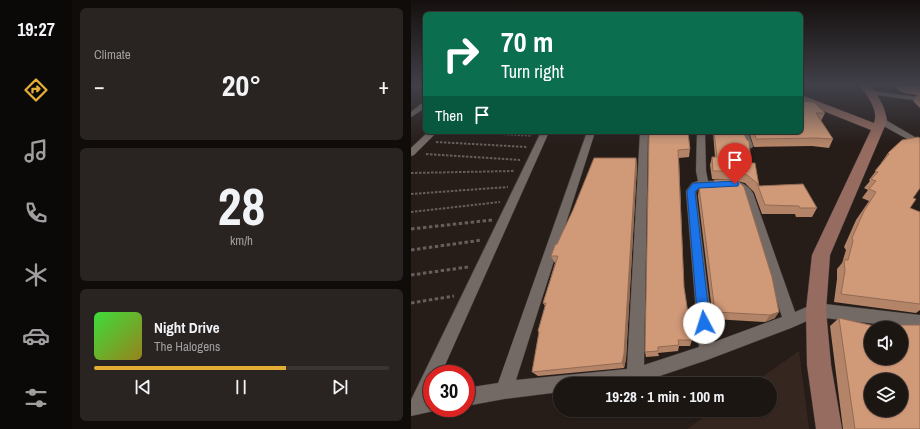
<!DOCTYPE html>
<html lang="en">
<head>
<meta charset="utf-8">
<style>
	:root { --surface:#1c1613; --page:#292321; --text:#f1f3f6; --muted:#a09fa0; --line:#3a3533; --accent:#e4ae35 }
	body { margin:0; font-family:"Archivo Narrow",sans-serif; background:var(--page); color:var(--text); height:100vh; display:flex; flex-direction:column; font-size:15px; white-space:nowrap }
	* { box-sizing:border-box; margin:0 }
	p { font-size:13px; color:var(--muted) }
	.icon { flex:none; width:22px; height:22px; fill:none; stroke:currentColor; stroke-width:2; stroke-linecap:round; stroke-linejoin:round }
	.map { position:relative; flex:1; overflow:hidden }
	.sheet { display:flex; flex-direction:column; gap:8px; padding:8px; background:#0f0c0a; width:339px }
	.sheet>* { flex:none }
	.hud { position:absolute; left:12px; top:12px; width:380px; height:122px; border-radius:6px; box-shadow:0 1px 3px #0004,0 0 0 1px var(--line); background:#0b6e4f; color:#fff; overflow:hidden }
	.tools { position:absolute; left:453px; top:321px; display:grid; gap:8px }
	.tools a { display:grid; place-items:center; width:44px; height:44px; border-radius:50%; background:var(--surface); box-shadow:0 1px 3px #0004,0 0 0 1px var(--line); font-size:20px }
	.speed { position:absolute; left:12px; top:365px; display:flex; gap:8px; font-size:20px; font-weight:700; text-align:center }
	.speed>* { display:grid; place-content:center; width:52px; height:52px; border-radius:50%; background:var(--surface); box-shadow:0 1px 3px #0004,0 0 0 1px var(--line); line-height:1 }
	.speed .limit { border:6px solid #d22; background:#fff; color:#111 }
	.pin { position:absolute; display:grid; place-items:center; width:34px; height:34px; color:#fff; margin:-41px -17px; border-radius:50% 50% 50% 0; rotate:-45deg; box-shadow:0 0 4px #0007 }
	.pin .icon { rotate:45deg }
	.me { position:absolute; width:44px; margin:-22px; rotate:355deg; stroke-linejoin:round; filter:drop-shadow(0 0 3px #0008) }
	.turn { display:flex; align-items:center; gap:14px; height:84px; padding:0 12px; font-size:18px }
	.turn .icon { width:52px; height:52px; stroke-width:2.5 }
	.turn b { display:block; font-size:28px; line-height:34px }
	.then { display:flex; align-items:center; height:38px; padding:0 12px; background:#0003; gap:8px; font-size:15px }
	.big { font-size:30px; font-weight:700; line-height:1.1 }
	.sheet .widget { flex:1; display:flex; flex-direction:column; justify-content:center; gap:6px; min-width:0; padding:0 14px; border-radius:6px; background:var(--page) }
	.sheet .dial { align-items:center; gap:0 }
	.dial b { font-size:52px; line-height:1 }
	.song { display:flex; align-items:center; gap:12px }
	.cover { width:48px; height:48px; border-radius:6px; background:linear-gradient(135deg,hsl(120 70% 55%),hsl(50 70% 35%)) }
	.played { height:4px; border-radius:2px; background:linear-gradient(90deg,var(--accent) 65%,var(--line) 65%) }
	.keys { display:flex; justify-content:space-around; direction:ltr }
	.heat { display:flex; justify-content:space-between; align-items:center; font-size:22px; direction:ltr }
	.trip { position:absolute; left:142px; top:377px; width:224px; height:40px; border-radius:20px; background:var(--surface); box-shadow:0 1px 3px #0004,0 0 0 1px var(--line); font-weight:700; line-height:40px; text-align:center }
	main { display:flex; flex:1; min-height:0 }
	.dock { display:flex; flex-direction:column; width:72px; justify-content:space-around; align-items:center; background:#0b0908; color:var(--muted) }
	.dock .icon { width:28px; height:28px }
	.dock .selected { color:var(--accent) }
	.dock b { font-size:18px; color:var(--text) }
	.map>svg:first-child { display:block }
	.built { fill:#352720 }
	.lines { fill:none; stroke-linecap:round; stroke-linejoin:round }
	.street-casing { stroke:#413b38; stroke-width:1 }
	.secondary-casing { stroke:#413b38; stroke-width:1 }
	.path-far2 { stroke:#665e5b; stroke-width:1.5; stroke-dasharray:2 1.5; stroke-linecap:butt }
	.path-far1 { stroke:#665e5b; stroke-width:2; stroke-dasharray:2.5 1.5; stroke-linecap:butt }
	.path { stroke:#665e5b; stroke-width:3; stroke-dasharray:3.5 2.5; stroke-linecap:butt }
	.street { fill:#746a65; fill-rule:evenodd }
	.secondary { fill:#976c60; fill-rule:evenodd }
	.wall { fill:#b38467 }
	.shaded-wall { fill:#926b54 }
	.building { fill:#d09978; stroke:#926b54; fill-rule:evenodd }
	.route { fill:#1a73e8; stroke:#114b97 }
</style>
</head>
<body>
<main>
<nav class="dock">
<b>19:27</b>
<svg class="icon selected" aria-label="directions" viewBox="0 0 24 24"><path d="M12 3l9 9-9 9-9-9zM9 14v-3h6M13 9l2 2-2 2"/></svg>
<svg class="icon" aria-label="music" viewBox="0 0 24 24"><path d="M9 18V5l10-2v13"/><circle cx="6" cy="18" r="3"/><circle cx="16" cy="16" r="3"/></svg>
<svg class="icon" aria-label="phone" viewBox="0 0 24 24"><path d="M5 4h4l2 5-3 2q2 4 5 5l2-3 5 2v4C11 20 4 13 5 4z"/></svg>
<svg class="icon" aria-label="climate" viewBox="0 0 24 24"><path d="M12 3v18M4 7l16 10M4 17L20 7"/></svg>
<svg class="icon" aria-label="car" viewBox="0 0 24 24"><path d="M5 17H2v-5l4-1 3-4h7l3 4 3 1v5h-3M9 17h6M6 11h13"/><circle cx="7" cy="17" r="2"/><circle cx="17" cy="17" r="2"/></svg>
<svg class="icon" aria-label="filters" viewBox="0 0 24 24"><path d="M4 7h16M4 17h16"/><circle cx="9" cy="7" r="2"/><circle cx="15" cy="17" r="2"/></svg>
</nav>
<section class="sheet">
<div class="widget"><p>Climate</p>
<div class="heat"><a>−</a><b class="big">20°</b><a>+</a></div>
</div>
<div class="widget dial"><b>28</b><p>km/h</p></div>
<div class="widget">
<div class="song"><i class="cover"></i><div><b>Night Drive</b><p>The Halogens</p></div></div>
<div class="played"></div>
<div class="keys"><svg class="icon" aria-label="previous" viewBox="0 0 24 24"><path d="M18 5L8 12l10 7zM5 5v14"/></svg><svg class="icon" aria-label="pause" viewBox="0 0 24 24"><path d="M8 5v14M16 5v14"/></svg><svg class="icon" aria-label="next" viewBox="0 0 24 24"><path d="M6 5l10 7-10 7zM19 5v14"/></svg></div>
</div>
</section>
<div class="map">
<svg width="509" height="429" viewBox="0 0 509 429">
	<rect width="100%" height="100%" fill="#261d19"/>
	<path class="built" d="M 388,351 L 398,429 L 276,429 L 303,410 L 359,410 L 359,384 L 341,384 Z"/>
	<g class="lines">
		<g class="street-casing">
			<path id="street" d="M 460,91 L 509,97 L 509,101 L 458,94 L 457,93 Z
				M 11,103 L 14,103 L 14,108 L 0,117 L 0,112 Z
				M 467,119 L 473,119 L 509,140 L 509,146 L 467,123 Z
				M 17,132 L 26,132 L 3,155 L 0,156 L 0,148 Z
				M 130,132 L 138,132 L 30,374 L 21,374 L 21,408 L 28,408 L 27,410 L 0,416 L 0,400 Z
				M 176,132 L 184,132 L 105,380 L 216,369 L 229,132 L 237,132 L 233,365 L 288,347 L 275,191 L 281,183 L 287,181 L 285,171 L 286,132 L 294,132 L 295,171 L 297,181 C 314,181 332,177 342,193 L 384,312 L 405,303 L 509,315 L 509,329 L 405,317 L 380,328 L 296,360 L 225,384 L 149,384 L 149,392 L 93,399 L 55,406 L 55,388 L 87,383 ZM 293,187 L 324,187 L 327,188 L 332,194 L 371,317 L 303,342 L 285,192 L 288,188 Z
				M 329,132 L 337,132 L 342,146 L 341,148 L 335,148 Z"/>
		</g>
		<g class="secondary-casing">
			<path id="secondary" d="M 448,85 L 458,85 C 468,96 474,107 476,121 L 419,255 L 415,310 L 420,365 L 431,429 L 405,429 L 396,365 L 395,310 L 401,255 L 460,130 L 390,102 L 390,95 L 463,123 C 468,110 456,95 448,85 Z"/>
		</g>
		<path class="path-far2" d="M 51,132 L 121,136"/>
		<path class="path-far1" d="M 25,142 L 116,147
			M 15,154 L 109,160
			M 0,173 L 103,171
			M 0,194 L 97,187
			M 0,212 L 89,202"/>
		<path class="path" d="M 0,229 L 81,220
			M 0,250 L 71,240
			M 0,275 L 57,267
			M 0,303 L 43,296"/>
		<use href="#street" class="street"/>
		<use href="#secondary" class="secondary"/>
	</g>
	<path class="wall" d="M 487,85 L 509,85 L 509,108 L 502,101 L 506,95 L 492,93 L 485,88 Z
		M 390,101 L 414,113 L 410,121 L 422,139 L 418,148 L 401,146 L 343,147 L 338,132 L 390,132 Z
		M 238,132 L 279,149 L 278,157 L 268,158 L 273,287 L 281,340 L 279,346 L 268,346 L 267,351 L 247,353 L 248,356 L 235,357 L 234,352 Z
		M 302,132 L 332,132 L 340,163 L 348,186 L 406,208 L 401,217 L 385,217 L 384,214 L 351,214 L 343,192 L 334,183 L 326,181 L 364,318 L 354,322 L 302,319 L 287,196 L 288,187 L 302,187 L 303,180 L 325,180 L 322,180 L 301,179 L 299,165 L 301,157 L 304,157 Z
		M 491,140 L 502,198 L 499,208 L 509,212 L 509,310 L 505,313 L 423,302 L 426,279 L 426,269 L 431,263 L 435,250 L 433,247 L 445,220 L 458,201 L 451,198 L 457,190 L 453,188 L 459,181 L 458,180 L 471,163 L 470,163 L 477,153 Z
		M 225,158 L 226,166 L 215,359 L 213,368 L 127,376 L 121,372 L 128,333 L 127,331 L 134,306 L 132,303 L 144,263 L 140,256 Z
		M 428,318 L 490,358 L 490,328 L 480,328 L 486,325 L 509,325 L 509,429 L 432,429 L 419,326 Z"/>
	<path class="shaded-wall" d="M 225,158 L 226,166 L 215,359 L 213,368 L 211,363 Z
		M 368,312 L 364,318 L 354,322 L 359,315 Z"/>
	<path class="building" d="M 390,101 L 403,102 L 414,113 L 405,113 L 422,139 L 405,138 L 345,139 L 343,132 L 390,132 Z
		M 238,132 L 277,132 L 279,149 L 267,150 L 273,287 L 281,340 L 267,340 L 268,345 L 247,347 L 247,351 L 234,352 Z
		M 303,132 L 332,132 L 336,140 L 338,141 L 340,163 L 344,163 L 348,186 L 392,184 L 406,208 L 389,208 L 388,206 L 354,205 L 346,183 L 336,175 L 324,171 L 302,171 L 301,157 L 306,157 Z
		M 507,137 L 509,138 L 509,188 L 502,198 L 505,199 L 499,208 L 509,212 L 509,304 L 430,294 L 434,271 L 433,260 L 437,260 L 442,241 L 441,238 L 453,211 L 465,192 L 458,189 L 465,181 L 460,179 L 467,172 L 464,171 L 478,154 L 477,153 L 491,140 Z
		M 183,158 L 225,158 L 213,354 L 211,363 L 121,372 L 128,332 L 127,331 L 135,303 L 132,303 L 147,256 L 140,256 L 144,245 L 146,244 L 162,210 Z
		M 303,180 L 326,180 L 333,187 L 361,277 L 368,312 L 359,315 L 304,312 L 288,187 L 304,187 Z
		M 428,318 L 472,328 L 460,328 L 460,358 L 490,358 L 490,328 L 488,328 L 486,325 L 509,325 L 509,429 L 444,429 ZM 460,380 L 490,380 L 490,410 L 460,410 Z"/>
	<linearGradient id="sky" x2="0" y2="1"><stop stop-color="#15100e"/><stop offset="0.59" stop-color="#414049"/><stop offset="1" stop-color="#414049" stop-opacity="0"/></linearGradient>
	<rect width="509" height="145" fill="url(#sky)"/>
	<path class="route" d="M 324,181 L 327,182 L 328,184 L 327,186 L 288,188 L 284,192 L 299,323 L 297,327 L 293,329 L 288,327 L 287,323 L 276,191 L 282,183 L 285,183 Z"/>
</svg>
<div class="tools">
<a><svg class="icon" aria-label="sound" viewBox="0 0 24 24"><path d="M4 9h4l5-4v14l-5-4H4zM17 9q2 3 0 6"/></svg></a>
<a><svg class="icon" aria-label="layers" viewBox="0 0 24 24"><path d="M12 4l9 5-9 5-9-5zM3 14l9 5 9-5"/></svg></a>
</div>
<div class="speed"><div class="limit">30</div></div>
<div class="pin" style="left:324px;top:184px;background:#d93025"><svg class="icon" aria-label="arrive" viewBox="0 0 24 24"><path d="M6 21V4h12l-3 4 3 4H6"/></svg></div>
<svg class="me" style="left:293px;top:323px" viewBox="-20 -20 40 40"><circle r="19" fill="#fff"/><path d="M0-13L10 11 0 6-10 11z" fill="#1a73e8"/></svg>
<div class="trip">19:28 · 1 min · 100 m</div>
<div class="hud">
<div class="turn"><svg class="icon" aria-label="right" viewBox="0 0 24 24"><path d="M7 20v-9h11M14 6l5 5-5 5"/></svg><div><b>70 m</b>Turn right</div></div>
<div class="then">Then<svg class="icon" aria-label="arrive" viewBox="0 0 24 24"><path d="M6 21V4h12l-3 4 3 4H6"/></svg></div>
</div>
</div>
</main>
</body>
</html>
